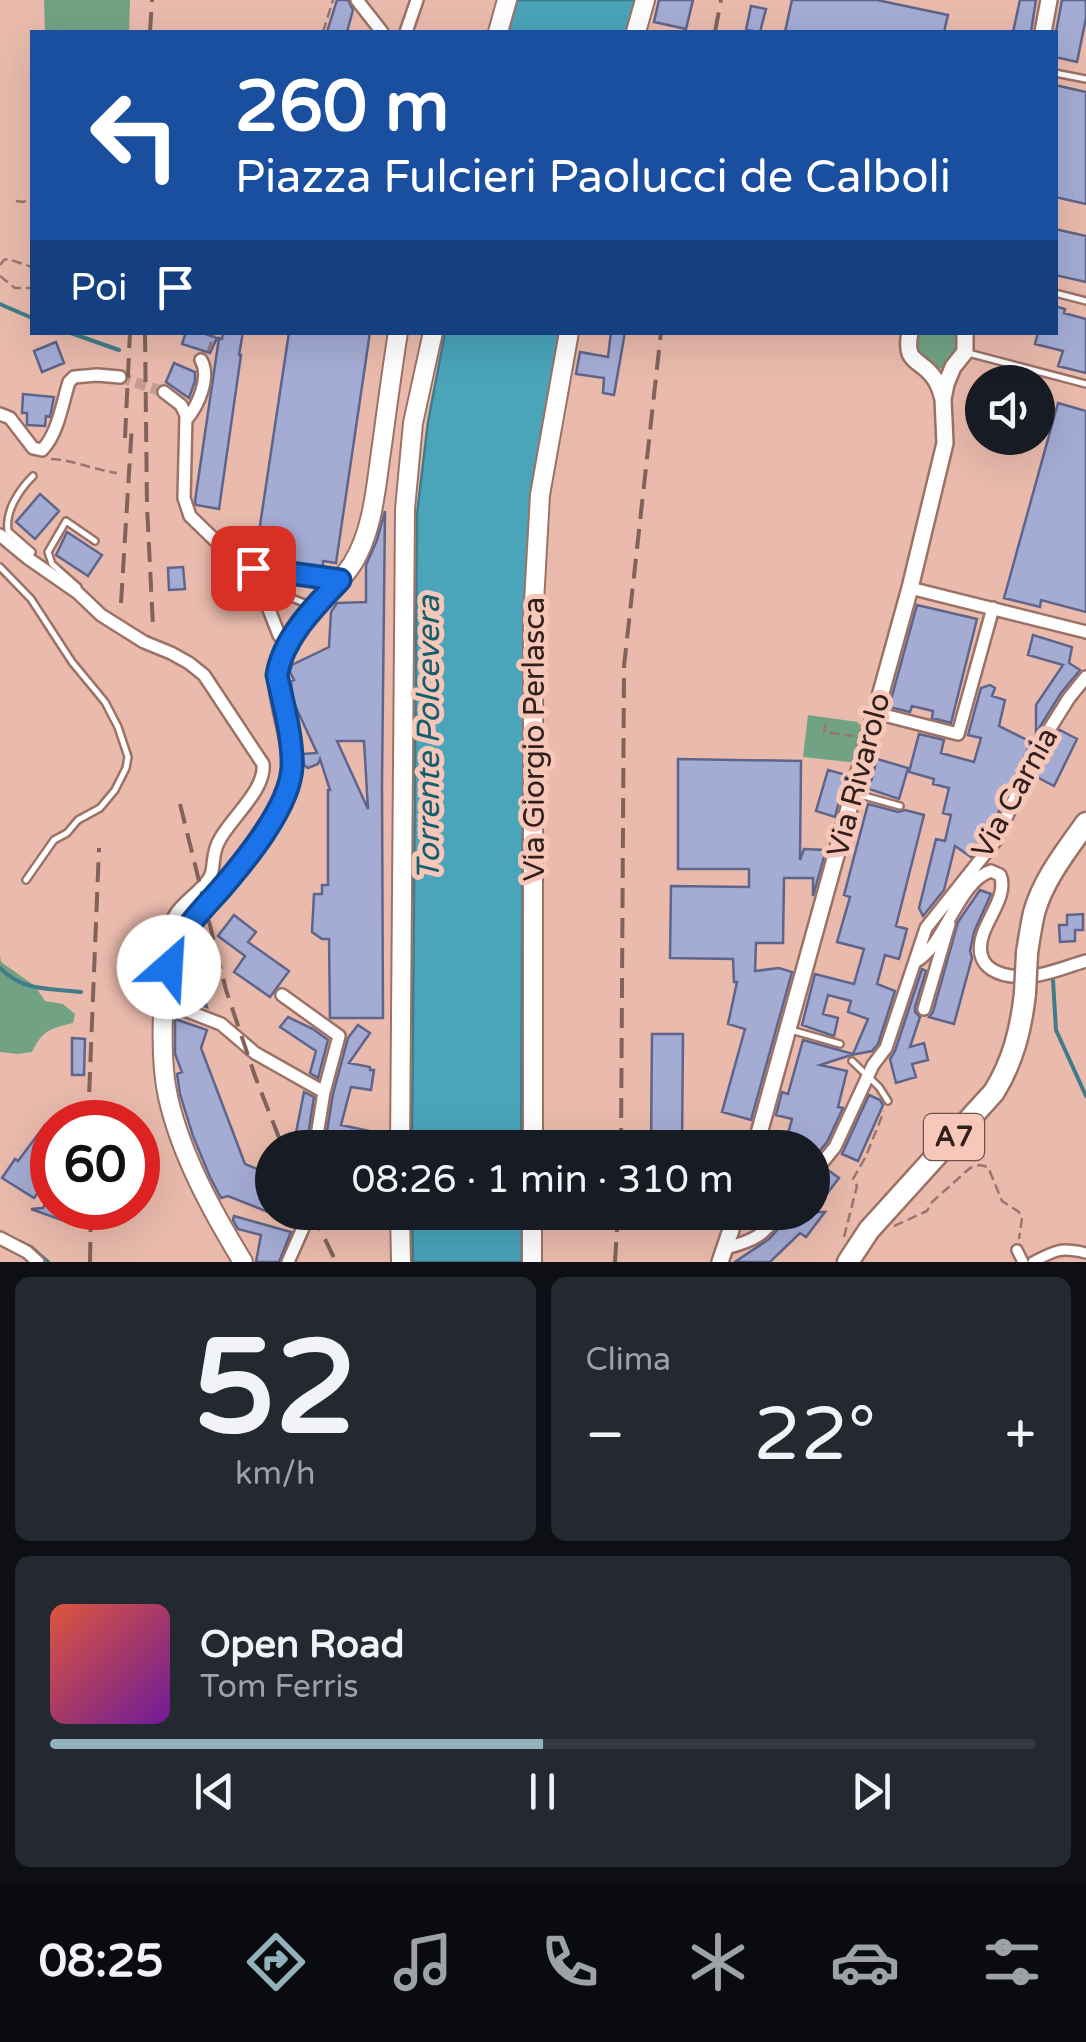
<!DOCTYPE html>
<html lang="it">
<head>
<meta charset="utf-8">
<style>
	:root { --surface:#171b24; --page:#242831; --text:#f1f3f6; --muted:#9ea1a6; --line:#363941; --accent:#91b2bb }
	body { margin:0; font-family:"Varela Round",sans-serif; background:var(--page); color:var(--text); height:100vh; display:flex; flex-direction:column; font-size:38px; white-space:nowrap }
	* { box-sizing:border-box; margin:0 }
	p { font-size:32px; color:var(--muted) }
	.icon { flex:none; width:55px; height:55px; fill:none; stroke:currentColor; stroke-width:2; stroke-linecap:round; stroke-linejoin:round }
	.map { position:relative; height:1262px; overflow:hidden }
	.drawer { display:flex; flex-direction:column; gap:15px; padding:15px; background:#0d0f14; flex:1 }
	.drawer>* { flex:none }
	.hud { position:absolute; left:30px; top:30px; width:1028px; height:305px; border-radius:0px; box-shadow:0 10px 40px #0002; background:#1a4fa0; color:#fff; overflow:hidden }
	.tools { position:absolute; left:965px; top:365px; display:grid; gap:20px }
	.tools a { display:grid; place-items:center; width:90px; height:90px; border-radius:50%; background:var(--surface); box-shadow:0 10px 40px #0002; font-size:50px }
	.speed { position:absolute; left:30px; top:1100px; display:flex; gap:20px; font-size:50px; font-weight:700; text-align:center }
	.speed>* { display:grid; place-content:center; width:130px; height:130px; border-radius:50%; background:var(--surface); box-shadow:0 10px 40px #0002; line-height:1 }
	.speed .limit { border:15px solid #d22; background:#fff; color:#111 }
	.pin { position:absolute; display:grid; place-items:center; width:85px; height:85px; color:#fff; margin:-42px; border-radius:20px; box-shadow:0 5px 15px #0006 }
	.me { position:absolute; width:110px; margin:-55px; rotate:26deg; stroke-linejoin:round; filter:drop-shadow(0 0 8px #0008) }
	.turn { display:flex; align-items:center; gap:35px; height:210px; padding:0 40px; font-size:45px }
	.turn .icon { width:130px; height:130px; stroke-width:2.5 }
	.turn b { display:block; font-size:70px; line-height:85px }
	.then { display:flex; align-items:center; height:95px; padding:0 40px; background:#0003; gap:20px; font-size:38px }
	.big { font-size:75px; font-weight:600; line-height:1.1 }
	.drawer .widget { flex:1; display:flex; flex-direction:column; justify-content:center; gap:15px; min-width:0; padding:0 35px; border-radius:15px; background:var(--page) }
	.drawer .dial { align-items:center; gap:0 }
	.dial b { font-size:130px; line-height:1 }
	.song { display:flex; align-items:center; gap:30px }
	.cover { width:120px; height:120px; border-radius:15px; background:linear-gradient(135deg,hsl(10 70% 55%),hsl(280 70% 35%)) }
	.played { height:10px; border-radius:5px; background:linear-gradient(90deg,var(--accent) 50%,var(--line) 50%) }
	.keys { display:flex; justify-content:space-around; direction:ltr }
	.heat { display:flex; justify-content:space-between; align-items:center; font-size:55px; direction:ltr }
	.drawer .tiles { flex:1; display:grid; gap:15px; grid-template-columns:1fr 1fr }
	.widget:last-child { grid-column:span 2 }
	.trip { position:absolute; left:255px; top:1130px; width:575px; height:100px; border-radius:50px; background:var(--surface); box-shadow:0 10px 40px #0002; font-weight:600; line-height:100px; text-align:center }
	.tabs { display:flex; height:160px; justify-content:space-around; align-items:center; background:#090b0e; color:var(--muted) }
	.tabs .icon { width:70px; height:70px }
	.tabs .selected { color:var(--accent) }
	.tabs b { font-size:45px; color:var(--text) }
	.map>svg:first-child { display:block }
	.green { fill:#71a284 }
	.water { fill:#4aa4ba; stroke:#427c8a; stroke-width:2.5 }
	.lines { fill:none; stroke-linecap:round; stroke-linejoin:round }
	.stream { stroke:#427c8a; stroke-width:4 }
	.building { fill:#a5acd4; stroke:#5f658a; stroke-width:2.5; fill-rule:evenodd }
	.minor-tunnel { stroke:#c59c90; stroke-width:11; stroke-dasharray:11 5.5; stroke-linecap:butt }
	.service-casing { stroke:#9d7266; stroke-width:10 }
	.pedestrian-casing { stroke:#9d7266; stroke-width:14 }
	.minor-casing { stroke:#9d7266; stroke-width:16 }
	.secondary-casing { stroke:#9d7266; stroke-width:20 }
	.primary-casing { stroke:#9d7266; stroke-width:22 }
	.motorway-casing { stroke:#9d7266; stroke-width:25 }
	.path { stroke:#98766c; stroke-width:2.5; stroke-dasharray:10 5; stroke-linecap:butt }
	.service { stroke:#fff; stroke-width:5 }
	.pedestrian { stroke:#fff; stroke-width:9 }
	.minor { stroke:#fff; stroke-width:11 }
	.secondary { stroke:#fff; stroke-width:15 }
	.primary { stroke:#fff; stroke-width:18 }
	.motorway { stroke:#fff; stroke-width:20 }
	.rail { stroke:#81635a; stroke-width:4; stroke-dasharray:20 10; stroke-linecap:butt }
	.motorway-bridge-casing { stroke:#9d7266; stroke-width:25; stroke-linecap:butt }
	.motorway-bridge { stroke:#fff; stroke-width:20 }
	.route-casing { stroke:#114b97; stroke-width:25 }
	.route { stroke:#1a73e8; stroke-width:18 }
	.labels { text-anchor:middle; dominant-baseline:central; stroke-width:10; stroke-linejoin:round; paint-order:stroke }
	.shield { fill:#f7c7ba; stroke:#6c524b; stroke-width:2.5 }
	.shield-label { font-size:28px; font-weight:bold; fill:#31201b }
	.street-label { font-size:30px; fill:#31201b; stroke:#f7c7ba }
	.water-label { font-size:32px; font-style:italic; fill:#155e6e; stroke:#f7c7ba }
</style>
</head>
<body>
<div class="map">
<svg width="1086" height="1262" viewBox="0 0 1086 1262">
	<rect width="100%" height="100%" fill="#eabbad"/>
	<path class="green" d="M 44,0 L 130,0 L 129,32 L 45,32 Z
		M 913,333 L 961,333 L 963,341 L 946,368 L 932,369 L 920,363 Z
		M 808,715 L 858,722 L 858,724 L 867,726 L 858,763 L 803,757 Z
		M 0,956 L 1,962 L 35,986 L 45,1001 L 63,1004 L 75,1014 L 73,1023 C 49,1029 43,1030 32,1052 L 18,1054 L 0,1052 Z"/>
	<path class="water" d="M 517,0 L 638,0 L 629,32 L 508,32 Z
		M 445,333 L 561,333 L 533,496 L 527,563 L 524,633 L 521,1147 L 412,1148 L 417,514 L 428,422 Z
		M 412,1213 L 522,1213 L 522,1262 L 413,1262 Z"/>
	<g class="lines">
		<path class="stream" d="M 0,304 L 32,318
			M 68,332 L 119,350
			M 0,968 C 23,992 50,988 81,992
			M 1053,980 L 1056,1030 L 1086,1096
			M 14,1239 L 31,1247 L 48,1262"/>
	</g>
	<path class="building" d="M 337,0 L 348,0 L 353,10 L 347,32 L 327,32 Z
		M 659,0 L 693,0 L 686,29 L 654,22 Z
		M 792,0 L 877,0 L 948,15 L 944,32 L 785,32 Z
		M 1020,0 L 1036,0 L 1031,32 L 1013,32 Z
		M 1062,0 L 1086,0 L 1086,18 L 1077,62 L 1055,57 L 1055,37 Z
		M 751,6 L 766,9 L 760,32 L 746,30 Z
		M 1055,85 L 1086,92 L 1086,204 L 1055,197 Z
		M 1055,229 L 1086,236 L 1086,282 L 1055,275 Z
		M 1055,306 L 1065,309 L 1064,313 L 1086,319 L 1086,373 L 1058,366 L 1063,351 L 1035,344 L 1038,332 L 1055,332 Z
		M 186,332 L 200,332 L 217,338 L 210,353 L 182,344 Z
		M 223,332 L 243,332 L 239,355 L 241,355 L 219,509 L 196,505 L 195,501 L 219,338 L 222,339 Z
		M 289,332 L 370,332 L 336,563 L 323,561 L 323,568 L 268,561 L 269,554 L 256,552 Z
		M 611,332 L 625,332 L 614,395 L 603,393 L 604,378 L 576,374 L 580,352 L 608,357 Z
		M 56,342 L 64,363 L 42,372 L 34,351 Z
		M 174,363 L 195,372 L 195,381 L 189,398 L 166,382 Z
		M 23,394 L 54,397 L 50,417 L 46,416 L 45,426 L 27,425 L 27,413 L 22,413 Z
		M 1058,403 L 1086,411 L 1086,612 L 1041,600 L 1040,607 L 1004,598 Z
		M 40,494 L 59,511 L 35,539 L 16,522 Z
		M 385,511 L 382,783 L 383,1018 L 330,1018 L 329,939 L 322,939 L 312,932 L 314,894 L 322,894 L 322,885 L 328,885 L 328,790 L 330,790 L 320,759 L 318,764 L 308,768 L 304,765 L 303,754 L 317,753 L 293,701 L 291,681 L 294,680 L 290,672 L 292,665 L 329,647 L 331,612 L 337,603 L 366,602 L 366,565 L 377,540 ZM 337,741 L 364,741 L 368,809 Z
		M 67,532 L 102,555 L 88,576 L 56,555 Z
		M 183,567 L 185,589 L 169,590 L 168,568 Z
		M 917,605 L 977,619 L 951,723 L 932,718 L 933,711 L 912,706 L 910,712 L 889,707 Z
		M 1033,635 L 1072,647 L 1069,663 L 1080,670 L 1061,693 L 1036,733 L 1036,705 L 1063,665 L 1028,655 Z
		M 990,685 L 995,688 L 992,696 L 1005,700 L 999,726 L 1031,742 L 988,835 L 971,857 L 955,846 L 944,890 L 923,916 L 919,908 L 936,839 L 945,841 L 951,815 L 943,813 L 949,788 L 933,784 L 934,779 L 909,772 L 919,734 L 944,740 L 941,753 L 974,762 L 981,738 L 968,735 L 981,688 Z
		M 1060,730 L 1077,739 L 1054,786 L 1035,776 L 1045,753 Z
		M 678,759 L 801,761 L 800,860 L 804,849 L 826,850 L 813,896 L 813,878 L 784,878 L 783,943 L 756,943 L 755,971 L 779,968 L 792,972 L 751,1120 L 722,1112 L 745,1029 L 728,1024 L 737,982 L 734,982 L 733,959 L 670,958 L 671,886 L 749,887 L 749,869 L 678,869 Z
		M 877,759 L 908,768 L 899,799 L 869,789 Z
		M 828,770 L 846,775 L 835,817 L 816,811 Z
		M 868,804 L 898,812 L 905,810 L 924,815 L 896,926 L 907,929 L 899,959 L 885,955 L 877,984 L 895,991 L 878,1044 L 872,1051 L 851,1055 L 820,1065 L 847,1071 L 838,1107 L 843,1108 L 827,1142 L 812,1160 L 812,1148 L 784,1148 L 792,1119 L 776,1115 L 782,1092 L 788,1094 L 803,1040 L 853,1054 L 868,1019 L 848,1012 L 851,1001 L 828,995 L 823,1014 L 838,1018 L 834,1036 L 802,1025 L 815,974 L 854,984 L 864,949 L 837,942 L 850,897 L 844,895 Z
		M 980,890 L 991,894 L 974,932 L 970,951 L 972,958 L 954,1024 L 929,1017 L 933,1012 L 958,922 Z
		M 1083,914 L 1083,930 L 1075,930 L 1075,941 L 1060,942 L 1059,925 L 1067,925 L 1067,915 Z
		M 234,915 L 256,932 L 248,942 L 289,971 L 270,997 L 234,972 L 245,956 L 218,936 Z
		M 186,953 L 192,957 L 207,1007 L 177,997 Z
		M 922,969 L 926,971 L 915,1007 L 915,1012 L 920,1017 L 910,1047 L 924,1043 L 928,1060 L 912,1064 L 916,1077 L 896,1083 L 890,1059 L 895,1051 Z
		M 288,1017 L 313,1029 L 328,1040 L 318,1078 L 310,1073 L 316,1051 L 280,1027 Z
		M 175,1019 L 207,1030 L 201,1048 L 245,1164 L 272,1175 L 272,1190 L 268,1212 L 228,1196 L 221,1198 L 210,1177 L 193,1136 L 180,1094 L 177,1074 L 182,1072 L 175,1054 Z
		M 358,1025 L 370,1033 L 349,1063 L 370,1067 L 370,1070 L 374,1070 L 371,1090 L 351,1087 L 341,1125 L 379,1133 L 376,1148 L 346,1148 L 325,1143 L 333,1094 L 348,1038 Z
		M 652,1034 L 683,1034 L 682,1148 L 651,1148 Z
		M 72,1038 L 85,1039 L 84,1075 L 72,1075 Z
		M 304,1092 L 314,1097 L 306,1148 L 293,1148 Z
		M 869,1095 L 880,1100 L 883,1105 L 858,1161 L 842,1154 Z
		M 45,1125 L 52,1131 L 52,1144 L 33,1170 L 47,1180 L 34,1198 L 2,1178 L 15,1159 L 18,1161 Z
		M 828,1170 L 839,1178 L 813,1212 L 825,1212 L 806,1237 L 800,1233 L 770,1262 L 735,1262 L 769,1239 L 788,1218 L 790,1212 L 812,1212 L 812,1184 L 819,1182 Z
		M 52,1185 L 52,1208 L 68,1209 L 64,1221 L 31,1209 L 43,1208 Z
		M 234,1216 L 291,1232 L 279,1262 L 256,1262 L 261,1235 L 238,1229 L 233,1220 Z"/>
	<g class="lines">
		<path class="minor-tunnel" d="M 120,377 L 164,392"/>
		<g class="service-casing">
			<path id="service" d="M 1055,73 L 1086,79
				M 1055,293 L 1086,301
				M 968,353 L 1086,384
				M 30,556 L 32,552 L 8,531 C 5,511 19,490 33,476
				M 0,567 L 31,599 L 72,662 L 105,702 L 118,727 L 128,757 L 126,768 L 115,790 L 100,808 L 78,820 L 67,833 L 54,840 L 26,880
				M 78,587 L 52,564 L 48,552 L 66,521 L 95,541
				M 265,594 L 284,595 L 312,606
				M 857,794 L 900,806
				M 791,1030 L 840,1044
				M 852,1061 L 879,1087 L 888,1101"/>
		</g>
		<g class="pedestrian-casing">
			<path id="pedestrian" d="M 1017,1250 L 1023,1262
				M 1033,1262 C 1056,1250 1060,1247 1086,1253"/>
		</g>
		<g class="minor-casing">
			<path id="minor" d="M 357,0 L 382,32
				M 406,32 L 417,0
				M 164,392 L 181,405 L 186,415 L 184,498 L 190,516 L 222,547 L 253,569 L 340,579
				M 0,414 L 10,418 L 33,448 L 42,450 C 58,434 62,404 69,382 L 74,377 L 97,375 L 120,377
				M 186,420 C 198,406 211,377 201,360
				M 0,535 L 29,559 L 78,593 L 101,615 L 144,642 L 171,653 L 189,663 L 204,675 L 263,764 C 266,789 232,817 220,839 C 211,853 215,868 210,877 C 199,897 166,908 172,935 L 180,940
				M 253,569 L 279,635 L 287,645
				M 910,588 L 1086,632
				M 876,713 L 958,734 L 993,608
				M 915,962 C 945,946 958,881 991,871 L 1000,875 C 1008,893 989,916 983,934 C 971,970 1003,979 1032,976 C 1050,974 1068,966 1086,961
				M 282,995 L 339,1036 L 324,1092 L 315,1148
				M 164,1002 L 221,1024 L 255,1053 L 324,1092
				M 924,1009 L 949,924
				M 812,1175 L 835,1147 L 873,1065 L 886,1048 L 926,928 L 996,840 L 1037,749 L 1069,698 L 1086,677
				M 0,1238 L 27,1252 L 38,1262
				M 726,1248 C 756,1240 762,1236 781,1212
				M 288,1262 L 303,1228 L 305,1212"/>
		</g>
		<g class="secondary-casing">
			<path id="secondary" d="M 1043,32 L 1049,0
				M 910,332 C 904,363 918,358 932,375 C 938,382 941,391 943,399
				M 755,1148 L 910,588 L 945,443 L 943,399 L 946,384 L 953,367 L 965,352 L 965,332
				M 720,1262 L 737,1212"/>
		</g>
		<g class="primary-casing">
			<path id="primary" d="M 498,32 L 507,0
				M 636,32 L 645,0
				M 400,1148 L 405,509 L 413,423 L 433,332
				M 533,1148 L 533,620 L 540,495 L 569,332
				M 400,1212 L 401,1262
				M 243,1262 C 212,1211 181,1155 168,1097 C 162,1070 162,1041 163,1014 C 164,984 169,952 186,927 C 202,904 225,886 242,865 C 251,853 259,839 267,826 C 275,814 285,801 289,787 C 300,744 269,694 280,659 C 293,620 332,596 353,563 C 374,528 376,484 382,445 C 387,408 392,370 398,332
				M 532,1262 L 532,1212"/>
		</g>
		<g class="motorway-casing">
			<path id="motorway" d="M 1027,953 C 1029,940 1031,926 1034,913 C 1043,880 1066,851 1086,823
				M 848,1262 L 869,1230 L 994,1092 C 1013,1061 1021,1030 1025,993"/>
		</g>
		<path class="path" d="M 323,32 L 333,0
			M 16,201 L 23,202 L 32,198
			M 0,265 L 4,260 L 8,259 L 32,267
			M 0,276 L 15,288 L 32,288
			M 208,351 L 215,332
			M 998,382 L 1002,371
			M 973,408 L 982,408
			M 1038,409 L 1039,409
			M 51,459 C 74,460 94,470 117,473
			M 826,723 L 824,732 L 853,736
			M 894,1226 L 927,1211 L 932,1202 L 970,1168 L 980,1165 L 988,1167 L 1002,1201 L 1019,1212 L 1022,1218 L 1019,1239
			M 844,1237 L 857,1186 L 853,1179 L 866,1156 L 884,1111"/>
		<use href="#service" class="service"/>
		<use href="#pedestrian" class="pedestrian"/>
		<use href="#minor" class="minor"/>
		<use href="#secondary" class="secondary"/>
		<use href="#primary" class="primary"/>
		<use href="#motorway" class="motorway"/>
		<path class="rail" d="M 150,32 L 152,0
			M 715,32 L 721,0
			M 145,332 L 147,506 L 153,627
			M 125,438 L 130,332
			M 121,603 L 132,424
			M 180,804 L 226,990 L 255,1076 L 283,1148
			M 88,1122 L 99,848
			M 621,1148 L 624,666 L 661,332
			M 312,1212 L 336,1262
			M 90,1262 L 91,1208
			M 615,1262 L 618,1212"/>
		<g class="motorway-bridge-casing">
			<path id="motorway-bridge" d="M 1025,993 L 1027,953"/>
		</g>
		<use href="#motorway-bridge" class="motorway-bridge"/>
	</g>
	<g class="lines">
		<g class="route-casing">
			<path id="route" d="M 169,967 C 177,935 197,915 219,891 C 245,861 290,807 292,767 C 293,737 283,704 277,675 C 283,638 315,606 340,580 L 253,568"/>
		</g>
		<use href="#route" class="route"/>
	</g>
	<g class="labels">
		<rect class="shield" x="924" y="1114" width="60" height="46" rx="8"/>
		<g class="shield-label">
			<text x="954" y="1137">A7</text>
		</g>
		<g class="street-label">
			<text transform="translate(534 739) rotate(-90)">Via Giorgio Perlasca</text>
			<text transform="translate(859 775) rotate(-75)">Via Rivarolo</text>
			<text transform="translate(1015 793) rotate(-61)">Via Carnia</text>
		</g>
		<g class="water-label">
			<text transform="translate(429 738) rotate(-90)">Torrente Polcevera</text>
		</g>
	</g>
</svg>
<div class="tools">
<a><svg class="icon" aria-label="sound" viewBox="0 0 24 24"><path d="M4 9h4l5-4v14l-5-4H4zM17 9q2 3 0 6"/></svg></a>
</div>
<div class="speed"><div class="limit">60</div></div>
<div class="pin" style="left:253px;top:568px;background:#d93025"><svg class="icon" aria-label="arrive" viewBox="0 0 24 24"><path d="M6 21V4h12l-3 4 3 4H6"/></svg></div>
<svg class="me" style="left:169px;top:967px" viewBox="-20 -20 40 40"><circle r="19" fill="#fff"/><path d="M0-13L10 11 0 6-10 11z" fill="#1a73e8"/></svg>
<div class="trip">08:26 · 1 min · 310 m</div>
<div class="hud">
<div class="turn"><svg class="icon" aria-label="left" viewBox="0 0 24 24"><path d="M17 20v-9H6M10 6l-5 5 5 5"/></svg><div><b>260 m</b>Piazza Fulcieri Paolucci de Calboli</div></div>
<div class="then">Poi<svg class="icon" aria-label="arrive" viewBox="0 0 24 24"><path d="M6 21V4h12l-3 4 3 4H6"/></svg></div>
</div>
</div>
<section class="drawer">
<div class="tiles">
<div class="widget dial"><b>52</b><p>km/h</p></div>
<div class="widget"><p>Clima</p>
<div class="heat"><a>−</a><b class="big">22°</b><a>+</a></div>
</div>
<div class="widget">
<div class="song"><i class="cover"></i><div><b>Open Road</b><p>Tom Ferris</p></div></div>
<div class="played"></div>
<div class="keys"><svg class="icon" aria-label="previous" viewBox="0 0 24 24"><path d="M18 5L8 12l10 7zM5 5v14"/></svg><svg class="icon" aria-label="pause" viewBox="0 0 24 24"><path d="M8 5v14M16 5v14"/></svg><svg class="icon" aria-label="next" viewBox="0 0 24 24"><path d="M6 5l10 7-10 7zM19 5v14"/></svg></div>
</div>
</div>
</section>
<nav class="tabs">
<b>08:25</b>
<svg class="icon selected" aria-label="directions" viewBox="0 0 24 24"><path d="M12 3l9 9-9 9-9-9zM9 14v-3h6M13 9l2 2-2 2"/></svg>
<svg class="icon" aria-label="music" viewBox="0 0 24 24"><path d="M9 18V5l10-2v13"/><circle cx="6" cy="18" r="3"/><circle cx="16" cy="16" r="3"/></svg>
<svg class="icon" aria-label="phone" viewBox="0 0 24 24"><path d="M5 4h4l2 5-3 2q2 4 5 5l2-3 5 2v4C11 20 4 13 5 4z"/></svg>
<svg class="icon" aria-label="climate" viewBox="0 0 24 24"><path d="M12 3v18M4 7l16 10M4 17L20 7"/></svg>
<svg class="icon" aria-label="car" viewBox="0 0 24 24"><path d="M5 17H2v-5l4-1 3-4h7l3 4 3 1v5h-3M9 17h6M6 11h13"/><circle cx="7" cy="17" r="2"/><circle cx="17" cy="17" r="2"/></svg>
<svg class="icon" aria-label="filters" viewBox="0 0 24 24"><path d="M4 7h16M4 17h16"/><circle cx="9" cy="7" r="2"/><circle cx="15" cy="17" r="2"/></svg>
</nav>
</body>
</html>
